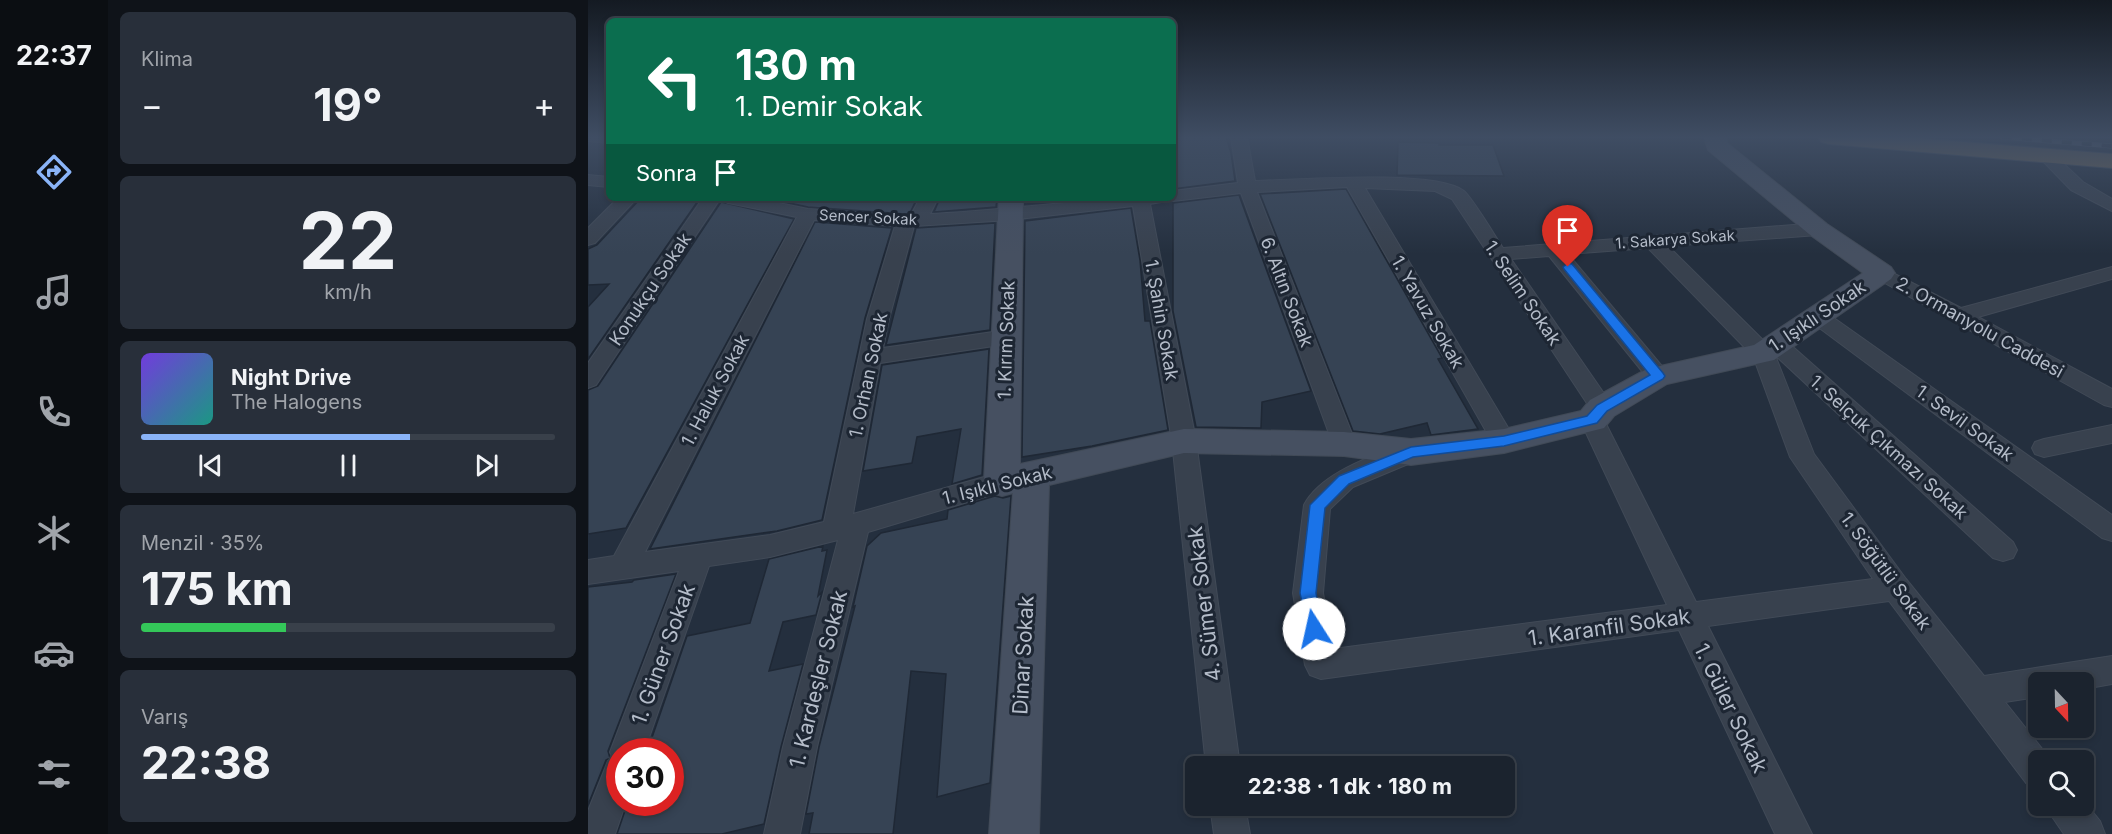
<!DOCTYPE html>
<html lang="tr">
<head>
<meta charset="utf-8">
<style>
	:root { --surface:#1b232e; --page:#282f3a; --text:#f1f3f6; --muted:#a0a4aa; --line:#39404a; --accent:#8ab4f8 }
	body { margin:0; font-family:Inter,sans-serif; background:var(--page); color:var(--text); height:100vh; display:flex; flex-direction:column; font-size:22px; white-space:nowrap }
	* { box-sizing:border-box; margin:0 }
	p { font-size:20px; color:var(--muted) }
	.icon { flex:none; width:33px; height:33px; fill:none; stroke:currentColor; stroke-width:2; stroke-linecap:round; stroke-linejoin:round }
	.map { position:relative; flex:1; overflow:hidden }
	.details { display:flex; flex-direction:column; gap:12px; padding:12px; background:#0f1319; width:480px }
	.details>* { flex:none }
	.top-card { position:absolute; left:18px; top:18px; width:570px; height:183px; border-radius:9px; box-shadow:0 3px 9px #0003,0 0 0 2px var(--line); background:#0b6e4f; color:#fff; overflow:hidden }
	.needle { width:39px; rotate:158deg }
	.buttons { position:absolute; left:1440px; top:672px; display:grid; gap:12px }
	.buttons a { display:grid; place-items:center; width:66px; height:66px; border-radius:9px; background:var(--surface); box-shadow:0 3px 9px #0003,0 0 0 2px var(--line); font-size:30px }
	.speed { position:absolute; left:18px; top:738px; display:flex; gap:12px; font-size:30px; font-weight:700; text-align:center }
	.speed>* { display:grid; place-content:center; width:78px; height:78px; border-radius:50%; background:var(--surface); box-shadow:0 3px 9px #0003,0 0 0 2px var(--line); line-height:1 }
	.speed .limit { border:9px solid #d22; background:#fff; color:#111 }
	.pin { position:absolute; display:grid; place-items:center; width:51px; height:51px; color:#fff; margin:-62px -26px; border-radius:50% 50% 50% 0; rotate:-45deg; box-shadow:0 0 6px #0007 }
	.pin .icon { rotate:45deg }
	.me { position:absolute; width:66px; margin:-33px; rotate:350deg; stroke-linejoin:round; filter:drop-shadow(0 0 4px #0008) }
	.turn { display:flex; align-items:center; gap:21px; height:126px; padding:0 30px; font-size:27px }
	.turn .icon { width:78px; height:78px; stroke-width:2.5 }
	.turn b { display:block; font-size:42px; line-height:51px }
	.then { display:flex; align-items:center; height:57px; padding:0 30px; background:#0003; gap:12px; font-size:22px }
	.big { font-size:45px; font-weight:700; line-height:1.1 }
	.details .tile { flex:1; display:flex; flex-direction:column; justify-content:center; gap:9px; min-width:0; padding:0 21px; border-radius:9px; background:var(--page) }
	.details .dial { align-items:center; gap:0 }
	.dial b { font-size:78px; line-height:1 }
	.song { display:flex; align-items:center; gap:18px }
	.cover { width:72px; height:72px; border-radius:9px; background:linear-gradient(135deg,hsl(260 70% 55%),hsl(170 70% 35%)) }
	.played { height:6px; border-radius:3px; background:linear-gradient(90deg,var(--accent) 65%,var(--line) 65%) }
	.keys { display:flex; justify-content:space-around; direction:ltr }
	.heat { display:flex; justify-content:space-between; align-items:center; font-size:33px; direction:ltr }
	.charge { height:9px; border-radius:4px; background:linear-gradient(90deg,#34c759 35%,var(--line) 0) }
	.trip { position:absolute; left:597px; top:756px; width:330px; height:60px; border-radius:9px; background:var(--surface); box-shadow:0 3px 9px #0003,0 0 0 2px var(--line); font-weight:700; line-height:60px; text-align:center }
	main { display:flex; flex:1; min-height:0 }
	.menu { display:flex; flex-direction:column; width:108px; justify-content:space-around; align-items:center; background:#0b0e12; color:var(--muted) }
	.menu .icon { width:42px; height:42px }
	.menu .active { color:var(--accent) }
	.menu b { font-size:27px; color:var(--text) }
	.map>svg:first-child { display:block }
	.building { fill:#364354; stroke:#1f2835; stroke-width:1.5 }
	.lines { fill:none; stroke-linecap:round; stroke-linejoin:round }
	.street-casing { stroke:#414a57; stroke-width:2 }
	.secondary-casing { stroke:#414a57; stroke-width:2 }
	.highway-casing { stroke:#434c59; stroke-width:2 }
	.street { fill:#38414e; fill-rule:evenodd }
	.secondary { fill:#465061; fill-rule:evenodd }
	.highway { fill:#746855; fill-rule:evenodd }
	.rail-casing { stroke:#5a6575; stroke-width:5 }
	.rail { stroke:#1d2633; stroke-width:4; stroke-dasharray:10; stroke-linecap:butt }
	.route { fill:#1a73e8; stroke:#114b97; stroke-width:1.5 }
	.labels { text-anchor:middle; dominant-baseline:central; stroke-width:6; stroke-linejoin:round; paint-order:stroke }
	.far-street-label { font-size:15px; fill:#b4bcc9; stroke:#1d2633 }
	.street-label { font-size:18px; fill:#b4bcc9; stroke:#1d2633 }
	.near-street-label { font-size:21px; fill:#b4bcc9; stroke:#1d2633 }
</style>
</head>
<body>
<main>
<nav class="menu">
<b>22:37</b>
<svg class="icon active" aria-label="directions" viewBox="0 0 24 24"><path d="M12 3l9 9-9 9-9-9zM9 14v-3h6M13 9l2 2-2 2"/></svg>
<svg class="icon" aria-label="music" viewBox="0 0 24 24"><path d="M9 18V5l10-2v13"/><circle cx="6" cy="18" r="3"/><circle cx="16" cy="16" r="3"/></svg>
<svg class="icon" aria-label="phone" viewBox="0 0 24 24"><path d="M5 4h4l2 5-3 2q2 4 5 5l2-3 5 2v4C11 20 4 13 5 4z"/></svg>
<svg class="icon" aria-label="climate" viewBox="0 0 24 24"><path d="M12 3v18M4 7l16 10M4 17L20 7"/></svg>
<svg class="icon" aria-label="car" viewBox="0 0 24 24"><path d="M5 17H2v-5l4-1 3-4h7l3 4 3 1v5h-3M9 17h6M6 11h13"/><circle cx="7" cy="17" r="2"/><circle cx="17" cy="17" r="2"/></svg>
<svg class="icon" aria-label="filters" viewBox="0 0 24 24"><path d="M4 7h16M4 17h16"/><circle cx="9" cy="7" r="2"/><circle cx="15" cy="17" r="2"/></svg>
</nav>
<section class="details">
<div class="tile"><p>Klima</p>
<div class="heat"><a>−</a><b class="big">19°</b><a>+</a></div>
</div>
<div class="tile dial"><b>22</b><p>km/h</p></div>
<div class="tile">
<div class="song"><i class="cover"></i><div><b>Night Drive</b><p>The Halogens</p></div></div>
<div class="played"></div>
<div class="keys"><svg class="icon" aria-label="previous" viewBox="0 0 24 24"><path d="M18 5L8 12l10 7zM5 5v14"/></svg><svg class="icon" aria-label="pause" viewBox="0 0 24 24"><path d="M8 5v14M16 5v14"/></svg><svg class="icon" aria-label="next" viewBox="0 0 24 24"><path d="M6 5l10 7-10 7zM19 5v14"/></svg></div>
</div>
<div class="tile"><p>Menzil · 35%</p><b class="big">175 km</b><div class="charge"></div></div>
<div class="tile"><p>Varış</p><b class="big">22:38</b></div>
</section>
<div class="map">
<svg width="1524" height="834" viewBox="0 0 1524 834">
	<rect width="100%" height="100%" fill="#242f3e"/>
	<path class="building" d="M 585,137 L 638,137 L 643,153 L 647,181 L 585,189 Z
		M 810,142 L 851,143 L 851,145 L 905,145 L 916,176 L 809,175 Z
		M 758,189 L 854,358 L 850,359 L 890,429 L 843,435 L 839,423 L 792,434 L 765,431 L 672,194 Z
		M 651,195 L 723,391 L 674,402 L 673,428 L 608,427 L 585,311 L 585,203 Z
		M 53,198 L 112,198 L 0,359 L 0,307 L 21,284 L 0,285 L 0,249 L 9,245 Z
		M 178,198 L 329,198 L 322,213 L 318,214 L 220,207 Z
		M 352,198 L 409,198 L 408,207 L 346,212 Z
		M 437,198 L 513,198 L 437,204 Z
		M 133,202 L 206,219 L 38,528 L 0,534 L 0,390 L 10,386 Z
		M 543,208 L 552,260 L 557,321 L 562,321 L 580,430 L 504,446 L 434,457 L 437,221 Z
		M 227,222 L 304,228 L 277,318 L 234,520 L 189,531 L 62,549 Z
		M 407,223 L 402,330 L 298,345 L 328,228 Z
		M 401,349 L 394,475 L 364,484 L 373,429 L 329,437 L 324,463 L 275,471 L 294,365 Z
		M 407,496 L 415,498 L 423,496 L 402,783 L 349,797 L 358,674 L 323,671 L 305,834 L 221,834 L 225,813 L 218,814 L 231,747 L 267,606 L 265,607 L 279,546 L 293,533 L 359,519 L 360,510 Z
		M 235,546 L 234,551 L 239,550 L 230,596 L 234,592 L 228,615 L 195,622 L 181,671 L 215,664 L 193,747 L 176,824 L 134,834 L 29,834 L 40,802 L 82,802 L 82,752 L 59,752 L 99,636 L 162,623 L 181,559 Z
		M 88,574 L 20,751 L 22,758 L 18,760 L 0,805 L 0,587 L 44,582 L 46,580 Z"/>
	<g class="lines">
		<g class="street-casing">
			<path id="street" d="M 0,137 L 21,137 L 21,143 L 0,141 Z
				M 643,137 L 659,137 L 667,181 C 707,180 847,169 876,191 C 885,199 907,236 915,248 L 1230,223 L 1237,225 L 1239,229 L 1237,233 L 1230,235 L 1080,246 L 1178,343 L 1180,339 L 1188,337 L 1196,339 L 1425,542 L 1429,550 L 1425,558 L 1415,561 L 1405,558 L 1187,355 L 1226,454 L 1318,579 L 1396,676 L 1524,656 L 1524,684 L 1496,689 L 1496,682 L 1450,682 L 1450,697 L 1417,702 L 1463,760 L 1450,760 L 1450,788 L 1438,783 L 1301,601 L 1120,626 L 1224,834 L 1187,834 L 1091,630 L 733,679 L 722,675 L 717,665 L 705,593 L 716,505 C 733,472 789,453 823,443 L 832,445 L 836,452 L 832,459 L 765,487 L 742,509 L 735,593 L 745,649 L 1079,605 L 992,420 L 995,414 L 1004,411 L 864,199 L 847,191 L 777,188 L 928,441 L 925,447 L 916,450 L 907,447 L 759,187 L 669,192 L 768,444 L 765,450 L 756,453 L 747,450 L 653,193 L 585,201 L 578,198 L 585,198 L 585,191 L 650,183 ZM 1060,248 L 1165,356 L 1202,457 L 1285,579 L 1108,602 L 1014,416 L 1022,414 L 1026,408 L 923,259 L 961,256 L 1062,381 L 1070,384 L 1078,381 L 1081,376 L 1078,371 L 980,254 Z
				M 1456,149 L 1462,151 L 1495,182 L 1524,199 L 1524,211 L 1483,190 L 1448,154 Z
				M 0,175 L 21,177 L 21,187 L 0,185 Z
				M 30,198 L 49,198 L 7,243 L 0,245 L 0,228 Z
				M 115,198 L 167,198 L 220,209 L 318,216 L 323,215 L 332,198 L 350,198 L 342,214 C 420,210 498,198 576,198 L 573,202 L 562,204 L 608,441 L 652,766 L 618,766 L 584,441 L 545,206 L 422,220 L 326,226 L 301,319 L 295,348 L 419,330 L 427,332 L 430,337 L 427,342 L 419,344 L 292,363 L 265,514 L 414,472 L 423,475 L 427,482 L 423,489 L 280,532 L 229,747 L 212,834 L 176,834 L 195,747 L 250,540 L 182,557 L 121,566 L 56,752 L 32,752 L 32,802 L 38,802 L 27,834 L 0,834 L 0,811 L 20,761 L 25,759 L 22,752 L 91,571 L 0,584 L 0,560 L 26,556 L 209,217 L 140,203 L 132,199 L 8,385 L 0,388 L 0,363 ZM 226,220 L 307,226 L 279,319 L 236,522 L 182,535 L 57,552 Z
				M 1293,267 L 1373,308 L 1524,267 L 1524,279 L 1390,317 L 1524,389 L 1524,407 L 1516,405 L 1286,277 L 1283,273 L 1286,269 Z
				M 1229,309 L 1236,311 L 1524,515 L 1524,541 L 1514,538 L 1222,321 L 1218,316 L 1222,311 Z
				M 1524,425 L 1524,443 L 1456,457 L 1447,454 L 1444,448 L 1447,442 L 1456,439 Z
				M 1496,801 L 1512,821 L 1517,834 L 1476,834 L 1465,818 L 1459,806 L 1496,806 Z
				M 622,806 L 657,806 L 662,834 L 626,834 Z"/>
		</g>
		<g class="secondary-casing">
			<path id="secondary" d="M 1116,137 L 1138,137 L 1139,143 L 1239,224 L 1303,267 L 1307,273 L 1303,279 L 1186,360 L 1079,384 L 1026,416 L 1016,428 L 916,453 L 823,465 L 756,456 L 596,453 L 461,485 L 451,834 L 401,834 L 425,493 L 414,496 L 401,492 L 396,482 L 411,198 L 435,198 L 432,464 L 596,429 L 756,432 L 823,439 L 916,429 L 993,411 L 1002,400 L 1059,369 L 1166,345 L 1275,273 L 1221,234 L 1120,150 Z"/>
		</g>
		<g class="highway-casing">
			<path id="highway" d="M 1230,137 L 1316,137 L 1524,154 L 1524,168 L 1241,144 L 1233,142 Z"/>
		</g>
		<use href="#street" class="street"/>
		<use href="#secondary" class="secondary"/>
		<use href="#highway" class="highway"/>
		<g class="rail-casing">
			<path id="rail" d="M 1414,137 L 1524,146"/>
		</g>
		<use href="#rail" class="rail"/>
	</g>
	<linearGradient id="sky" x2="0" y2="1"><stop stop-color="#141a22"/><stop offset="0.54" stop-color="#3f4d63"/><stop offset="1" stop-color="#3f4d63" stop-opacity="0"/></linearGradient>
	<rect width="1524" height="254" fill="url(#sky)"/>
	<path class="route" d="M 980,263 L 984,264 L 1075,373 L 1077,376 L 1075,379 L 1019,411 L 1009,423 L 916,446 L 825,457 L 761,484 L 737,508 L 728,593 L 735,629 L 733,634 L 726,637 L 720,634 L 712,593 L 722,505 L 751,476 L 823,447 L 916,436 L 999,416 L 1009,405 L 1062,375 L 976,269 L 975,267 Z"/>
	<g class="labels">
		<g class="far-street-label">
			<text transform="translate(280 217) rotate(3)">Sencer Sokak</text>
			<text transform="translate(1087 239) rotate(-4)">1. Sakarya Sokak</text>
		</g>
		<g class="street-label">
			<text transform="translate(62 289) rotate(-56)">Konukçu Sokak</text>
			<text transform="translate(699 292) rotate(69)">6. Altın Sokak</text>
			<text transform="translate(935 293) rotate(56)">1. Selim Sokak</text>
			<text transform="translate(840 312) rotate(60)">1. Yavuz Sokak</text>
			<text transform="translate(1229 316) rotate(-34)">1. Işıklı Sokak</text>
			<text transform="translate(574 320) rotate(80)">1. Şahin Sokak</text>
			<text transform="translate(1392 327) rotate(29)">2. Ormanyolu Caddesi</text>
			<text transform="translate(418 340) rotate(-88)">1. Kırım Sokak</text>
			<text transform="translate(280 375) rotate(-78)">1. Orhan Sokak</text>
			<text transform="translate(127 390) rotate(-62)">1. Haluk Sokak</text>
			<text transform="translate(1377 423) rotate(36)">1. Sevil Sokak</text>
			<text transform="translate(1301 447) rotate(42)">1. Selçuk Çıkmazı Sokak</text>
			<text transform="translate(409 485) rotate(-14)">1. Işıklı Sokak</text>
			<text transform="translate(1298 571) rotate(54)">1. Söğütlü Sokak</text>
		</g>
		<g class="near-street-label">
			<text transform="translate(616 604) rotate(-97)">4. Sümer Sokak</text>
			<text transform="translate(1021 627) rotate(-8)">1. Karanfil Sokak</text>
			<text transform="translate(75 654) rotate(-70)">1. Güner Sokak</text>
			<text transform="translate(435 655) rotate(-87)">Dinar Sokak</text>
			<text transform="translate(230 679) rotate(-76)">1. Kardeşler Sokak</text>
			<text transform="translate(1143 708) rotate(64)">1. Güler Sokak</text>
		</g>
	</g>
</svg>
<div class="buttons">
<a><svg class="needle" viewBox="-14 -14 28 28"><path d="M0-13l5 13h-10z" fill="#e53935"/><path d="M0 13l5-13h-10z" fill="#a0a4aa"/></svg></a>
<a><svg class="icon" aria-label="search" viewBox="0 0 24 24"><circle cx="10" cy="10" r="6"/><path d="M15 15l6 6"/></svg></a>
</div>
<div class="speed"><div class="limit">30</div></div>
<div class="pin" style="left:980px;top:267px;background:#d93025"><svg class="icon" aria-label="arrive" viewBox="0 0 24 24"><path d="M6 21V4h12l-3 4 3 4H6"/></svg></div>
<svg class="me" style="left:726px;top:629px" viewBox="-20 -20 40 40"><circle r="19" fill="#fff"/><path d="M0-13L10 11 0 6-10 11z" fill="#1a73e8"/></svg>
<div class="trip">22:38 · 1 dk · 180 m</div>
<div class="top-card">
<div class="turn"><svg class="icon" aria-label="left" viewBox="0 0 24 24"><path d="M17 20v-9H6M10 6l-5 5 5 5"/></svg><div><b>130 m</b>1. Demir Sokak</div></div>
<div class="then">Sonra<svg class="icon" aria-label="arrive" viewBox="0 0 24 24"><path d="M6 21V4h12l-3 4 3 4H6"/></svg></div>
</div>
</div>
</main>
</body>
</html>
